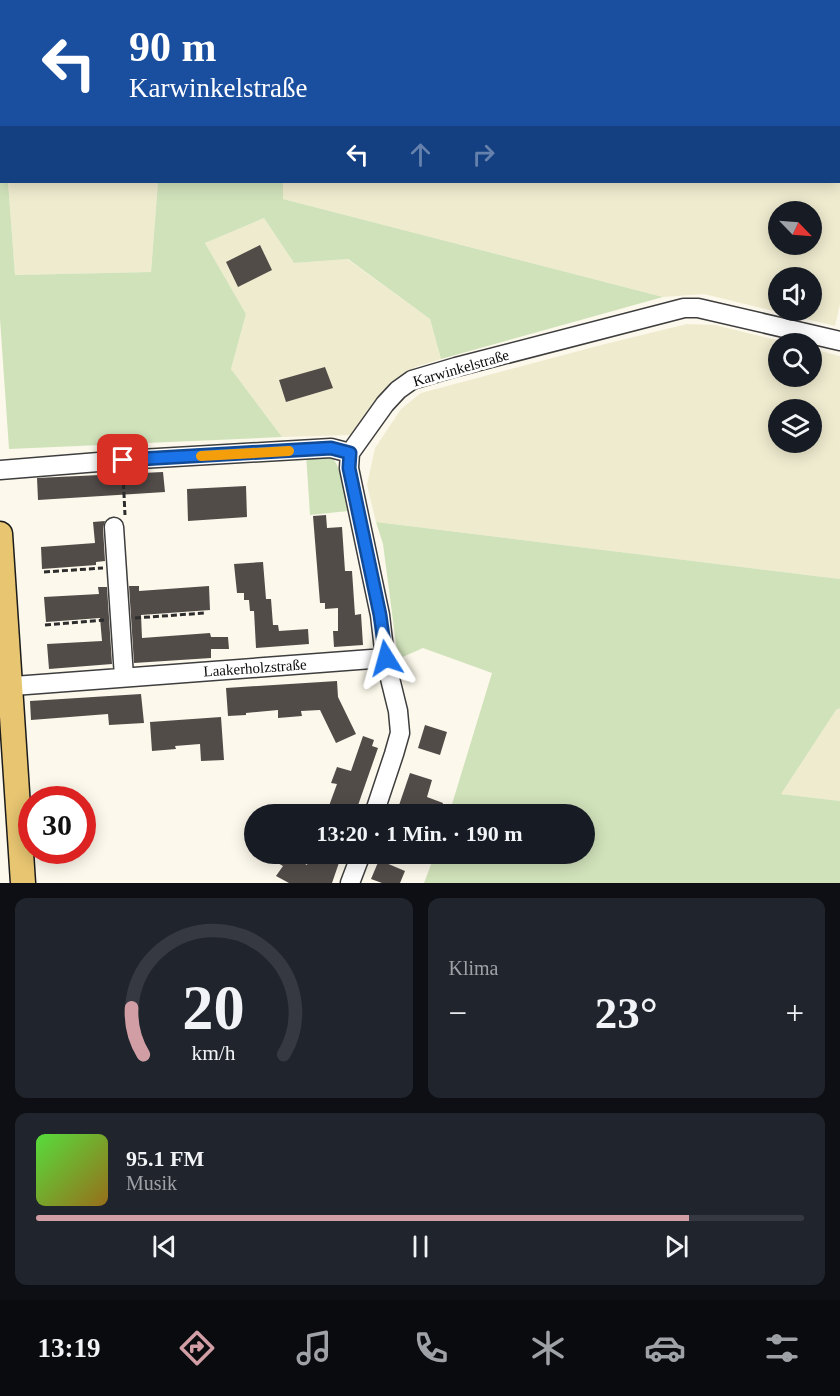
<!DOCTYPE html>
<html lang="de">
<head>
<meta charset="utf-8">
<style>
	:root { --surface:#171b24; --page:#20242c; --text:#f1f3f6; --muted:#9ea1a6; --line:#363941; --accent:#d09ea4 }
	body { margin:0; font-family:Georgia,serif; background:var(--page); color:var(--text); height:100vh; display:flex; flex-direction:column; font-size:22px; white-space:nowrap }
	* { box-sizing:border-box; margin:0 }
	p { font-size:20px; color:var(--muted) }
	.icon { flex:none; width:33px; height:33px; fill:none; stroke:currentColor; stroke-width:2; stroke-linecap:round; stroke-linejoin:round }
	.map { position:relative; height:883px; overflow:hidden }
	.panel { display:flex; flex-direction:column; gap:15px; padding:15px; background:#0d0f14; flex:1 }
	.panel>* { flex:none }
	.top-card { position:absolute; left:0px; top:0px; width:840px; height:183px; box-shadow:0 3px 15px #0003; background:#1a4fa0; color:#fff; overflow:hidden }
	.needle { width:39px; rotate:115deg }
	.controls { position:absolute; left:768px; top:201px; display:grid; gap:12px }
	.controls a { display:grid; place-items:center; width:54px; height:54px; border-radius:50%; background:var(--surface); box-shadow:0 3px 15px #0003; font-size:30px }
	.speed { position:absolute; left:18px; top:786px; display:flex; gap:12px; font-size:30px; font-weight:700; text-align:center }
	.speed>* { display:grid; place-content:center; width:78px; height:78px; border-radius:50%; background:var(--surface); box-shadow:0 3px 15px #0003; line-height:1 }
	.speed .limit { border:9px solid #d22; background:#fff; color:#111 }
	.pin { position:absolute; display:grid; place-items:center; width:51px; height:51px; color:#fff; margin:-26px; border-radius:12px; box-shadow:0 3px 9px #0006 }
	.me { position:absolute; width:66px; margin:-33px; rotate:352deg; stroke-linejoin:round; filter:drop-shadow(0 0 4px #0008) }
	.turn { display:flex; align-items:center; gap:21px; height:126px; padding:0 30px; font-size:27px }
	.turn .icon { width:78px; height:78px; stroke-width:2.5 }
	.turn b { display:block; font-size:42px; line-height:51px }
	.lanes { display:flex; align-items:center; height:57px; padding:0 30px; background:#0003; justify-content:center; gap:30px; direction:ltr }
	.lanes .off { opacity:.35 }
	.big { font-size:45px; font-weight:700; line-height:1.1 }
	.panel .card { flex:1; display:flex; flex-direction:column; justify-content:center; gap:9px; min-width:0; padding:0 21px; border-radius:12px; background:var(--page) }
	.panel .dial { align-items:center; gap:0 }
	.dial svg { height:156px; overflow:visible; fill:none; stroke:var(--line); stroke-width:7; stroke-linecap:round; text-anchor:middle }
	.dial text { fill:var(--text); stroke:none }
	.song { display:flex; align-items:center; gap:18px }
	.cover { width:72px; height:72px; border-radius:9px; background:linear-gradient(135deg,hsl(110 70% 55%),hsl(40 70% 35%)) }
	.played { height:6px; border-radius:3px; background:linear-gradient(90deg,var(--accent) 85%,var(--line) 85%) }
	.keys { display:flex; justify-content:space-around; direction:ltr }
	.heat { display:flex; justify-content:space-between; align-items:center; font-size:33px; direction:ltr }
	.panel .tiles { flex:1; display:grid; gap:15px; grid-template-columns:1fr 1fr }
	.card:last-child { grid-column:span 2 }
	.trip { position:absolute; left:244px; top:804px; width:351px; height:60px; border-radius:30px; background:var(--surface); box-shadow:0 3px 15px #0003; font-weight:700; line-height:60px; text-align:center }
	.dock { display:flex; height:96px; justify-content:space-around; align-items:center; background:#090b0e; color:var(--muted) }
	.dock .icon { width:42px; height:42px }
	.dock .on { color:var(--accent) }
	.dock b { font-size:27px; color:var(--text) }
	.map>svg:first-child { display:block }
	.farmland { fill:#efebcf; fill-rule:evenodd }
	.green { fill:#d0e2ba }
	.building { fill:#524c49 }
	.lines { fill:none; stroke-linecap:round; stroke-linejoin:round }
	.minor-casing { stroke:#3e3e3e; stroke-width:21 }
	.major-casing { stroke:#1c1c1c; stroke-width:27 }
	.path { stroke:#2d2d2d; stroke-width:3; stroke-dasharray:6 3; stroke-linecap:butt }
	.minor { stroke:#fff; stroke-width:18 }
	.major { stroke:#e7c571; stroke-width:24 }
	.route-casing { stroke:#114b97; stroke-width:15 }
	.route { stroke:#1a73e8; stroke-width:10 }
	.slow { stroke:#f59e0b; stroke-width:10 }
	.labels { text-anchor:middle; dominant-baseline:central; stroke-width:6; stroke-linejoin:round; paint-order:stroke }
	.street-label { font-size:15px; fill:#0b0b0b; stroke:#fff }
</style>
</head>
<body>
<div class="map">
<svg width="840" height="883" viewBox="0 0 840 883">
	<rect width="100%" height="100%" fill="#fcf8eb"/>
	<path class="farmland" d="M 0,0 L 255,0 L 254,2 L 2,2 L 1,87 L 0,66 Z
		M 318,0 L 840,0 L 840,304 L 835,326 L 704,294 L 663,297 L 283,199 L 283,182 L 838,182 L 838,2 L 318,1 ZM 778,212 L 812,212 L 812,244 L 778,244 ZM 778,278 L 812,278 L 812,310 L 778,310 Z
		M 8,182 L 158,182 L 151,272 L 15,275 Z
		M 264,218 L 294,263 L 347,259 L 430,319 L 441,359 L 415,367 L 379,396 L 351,435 L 282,437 L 231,369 L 246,314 L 205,243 Z
		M 687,324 L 715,325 L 788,343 L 778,344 L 778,376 L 812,376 L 812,349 L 840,356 L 840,579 L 376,522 L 367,485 L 375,448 L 401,409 L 421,393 L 605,344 ZM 778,410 L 812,410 L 812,442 L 778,442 Z
		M 840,708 L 840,801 L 780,794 L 836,710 Z"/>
	<path class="green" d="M 0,66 L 2,87 L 2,182 L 8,182 L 15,275 L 151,272 L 158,182 L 283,182 L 283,199 L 663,297 L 441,359 L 430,319 L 348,259 L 294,263 L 264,218 L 205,243 L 246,314 L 231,369 L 282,437 L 9,449 L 0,319 Z
		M 306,454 C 315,454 326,452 334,460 C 341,468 345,499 348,511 L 310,515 Z
		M 376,522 L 840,579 L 840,708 L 836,710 L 781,794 L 840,801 L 840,883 L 424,883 L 435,854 L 585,854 L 585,814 L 449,814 L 492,673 L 423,648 L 398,659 L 383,544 Z"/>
	<path class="building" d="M 260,245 L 272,270 L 238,287 L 226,262 Z
		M 325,367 L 333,388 L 286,402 L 279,380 Z
		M 163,472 L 165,492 L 38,500 L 37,478 Z
		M 246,486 L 247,517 L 188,521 L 187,489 Z
		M 326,515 L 327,528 L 342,527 L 345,571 L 352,571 L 355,615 L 361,614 L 363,645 L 334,647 L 333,631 L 338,631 L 338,608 L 325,609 L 325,603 L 320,603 L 313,516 Z
		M 105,521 L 103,528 L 105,561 L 96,562 L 96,565 L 42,569 L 41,547 L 95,543 L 93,522 Z
		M 263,562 L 266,599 L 271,599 L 273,625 L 278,625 L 279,631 L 308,629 L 309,644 L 256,648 L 254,611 L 250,611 L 249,600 L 244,600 L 244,593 L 237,593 L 234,564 Z
		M 129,586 L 139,586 L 139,591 L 209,586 L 210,610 L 141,615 L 142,638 L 210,633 L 211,637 L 228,637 L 229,649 L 211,649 L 211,658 L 134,663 Z
		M 98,587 L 107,587 L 112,664 L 49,669 L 47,644 L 102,641 L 100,618 L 46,622 L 44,597 L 99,594 Z
		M 337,681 L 338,697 L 356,734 L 336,743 L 320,710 L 301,711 L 302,716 L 278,718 L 278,710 L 246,713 L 246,715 L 228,716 L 226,688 Z
		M 141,694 L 144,723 L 109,725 L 108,714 L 31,720 L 30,701 Z
		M 221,717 L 224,760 L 201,761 L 200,744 L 175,746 L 176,749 L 152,751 L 150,722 Z
		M 425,725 L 447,732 L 440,755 L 418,748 Z
		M 363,736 L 374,740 L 372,746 L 378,748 L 355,814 L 326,814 L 337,784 L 331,783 L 337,767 L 351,771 Z
		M 410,773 L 432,780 L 427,797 L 443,803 L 439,814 L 396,814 Z
		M 281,854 L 288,854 L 307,865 L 311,854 L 342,854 L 332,883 L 289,883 L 276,876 L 283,866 L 276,862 Z
		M 379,860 L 405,871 L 400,883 L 382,883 L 371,879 Z"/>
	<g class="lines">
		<g class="minor-casing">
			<path id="minor" d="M 350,453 L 385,404 L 398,390 L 412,380 L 456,367 L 684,308 L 698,308 L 840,341
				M 350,453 L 349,468 L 380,615 L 385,658 L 398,711 L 400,733 L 394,754 L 374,814
				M 0,470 L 123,460 L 331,448 L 350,453
				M 114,527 L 124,677
				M 0,687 L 385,658
				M 350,883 L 361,854"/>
		</g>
		<g class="major-casing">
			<path id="major" d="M 0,534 L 23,883"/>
		</g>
		<path class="path" d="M 123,474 L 125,515
			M 44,572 L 103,568
			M 135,618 L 205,613
			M 45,625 L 104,620"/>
		<use href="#minor" class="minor"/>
		<use href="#major" class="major"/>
	</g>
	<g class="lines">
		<g class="route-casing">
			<path id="route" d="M 123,460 L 331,448 L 350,453 L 349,468 L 380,615 L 386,658"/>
		</g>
		<use href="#route" class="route"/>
		<path class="slow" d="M 201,456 L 289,451"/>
	</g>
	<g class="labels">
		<g class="street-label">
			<text transform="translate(461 368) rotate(-16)">Karwinkelstraße</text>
			<text transform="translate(255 668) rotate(-4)">Laakerholzstraße</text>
		</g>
	</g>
</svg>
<div class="controls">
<a><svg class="needle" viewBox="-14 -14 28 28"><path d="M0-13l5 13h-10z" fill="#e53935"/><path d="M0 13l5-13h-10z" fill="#9ea1a6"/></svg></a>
<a><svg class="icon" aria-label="sound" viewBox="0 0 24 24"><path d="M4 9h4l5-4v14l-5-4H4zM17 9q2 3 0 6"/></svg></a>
<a><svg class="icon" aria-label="search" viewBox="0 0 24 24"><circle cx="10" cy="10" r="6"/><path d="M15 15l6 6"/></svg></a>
<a><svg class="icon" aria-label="layers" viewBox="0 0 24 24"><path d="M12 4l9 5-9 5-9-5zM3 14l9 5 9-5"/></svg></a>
</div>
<div class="speed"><div class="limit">30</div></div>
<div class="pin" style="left:123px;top:460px;background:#d93025"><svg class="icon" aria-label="arrive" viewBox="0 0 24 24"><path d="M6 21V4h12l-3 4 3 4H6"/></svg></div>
<svg class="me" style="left:386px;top:658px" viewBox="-20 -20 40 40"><path d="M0-17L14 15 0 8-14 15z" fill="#1a73e8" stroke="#fff" stroke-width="4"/></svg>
<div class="trip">13:20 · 1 Min. · 190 m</div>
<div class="top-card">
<div class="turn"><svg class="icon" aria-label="left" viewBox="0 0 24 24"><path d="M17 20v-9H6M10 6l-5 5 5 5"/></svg><div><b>90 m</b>Karwinkelstraße</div></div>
<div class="lanes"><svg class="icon" aria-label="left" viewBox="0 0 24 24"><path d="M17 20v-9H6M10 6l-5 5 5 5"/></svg><svg class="icon off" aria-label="ahead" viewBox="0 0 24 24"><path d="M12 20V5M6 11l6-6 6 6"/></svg><svg class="icon off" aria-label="right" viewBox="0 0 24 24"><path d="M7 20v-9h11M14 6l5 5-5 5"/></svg></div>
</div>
</div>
<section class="panel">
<div class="tiles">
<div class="card dial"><svg viewBox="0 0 100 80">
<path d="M14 69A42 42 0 1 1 86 69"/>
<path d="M14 69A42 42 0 0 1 8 45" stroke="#d09ea4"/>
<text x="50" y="56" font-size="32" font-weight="700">20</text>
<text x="50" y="72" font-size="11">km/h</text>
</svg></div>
<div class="card"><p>Klima</p>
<div class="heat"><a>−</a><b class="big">23°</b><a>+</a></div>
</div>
<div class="card">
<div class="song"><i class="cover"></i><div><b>95.1 FM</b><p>Musik</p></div></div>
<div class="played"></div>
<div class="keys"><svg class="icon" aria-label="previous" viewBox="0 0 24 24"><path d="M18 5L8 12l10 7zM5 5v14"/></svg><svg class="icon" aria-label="pause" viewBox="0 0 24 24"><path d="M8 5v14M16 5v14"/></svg><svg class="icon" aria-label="next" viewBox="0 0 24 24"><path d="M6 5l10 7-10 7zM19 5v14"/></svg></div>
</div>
</div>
</section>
<nav class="dock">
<b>13:19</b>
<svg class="icon on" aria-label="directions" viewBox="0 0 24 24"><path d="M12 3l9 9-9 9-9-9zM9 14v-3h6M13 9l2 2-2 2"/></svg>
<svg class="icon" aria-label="music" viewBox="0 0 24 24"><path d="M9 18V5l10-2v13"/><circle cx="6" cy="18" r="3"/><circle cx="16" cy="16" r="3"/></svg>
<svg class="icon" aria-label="phone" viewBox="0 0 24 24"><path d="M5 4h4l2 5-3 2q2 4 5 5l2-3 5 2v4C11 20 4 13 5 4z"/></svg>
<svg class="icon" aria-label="climate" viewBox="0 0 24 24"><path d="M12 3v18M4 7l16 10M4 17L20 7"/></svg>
<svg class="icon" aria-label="car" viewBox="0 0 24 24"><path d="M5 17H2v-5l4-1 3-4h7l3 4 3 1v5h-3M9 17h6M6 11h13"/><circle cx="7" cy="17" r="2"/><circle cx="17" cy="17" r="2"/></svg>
<svg class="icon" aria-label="filters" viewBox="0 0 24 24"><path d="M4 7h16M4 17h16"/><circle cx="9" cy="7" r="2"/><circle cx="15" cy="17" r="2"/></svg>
</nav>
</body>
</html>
